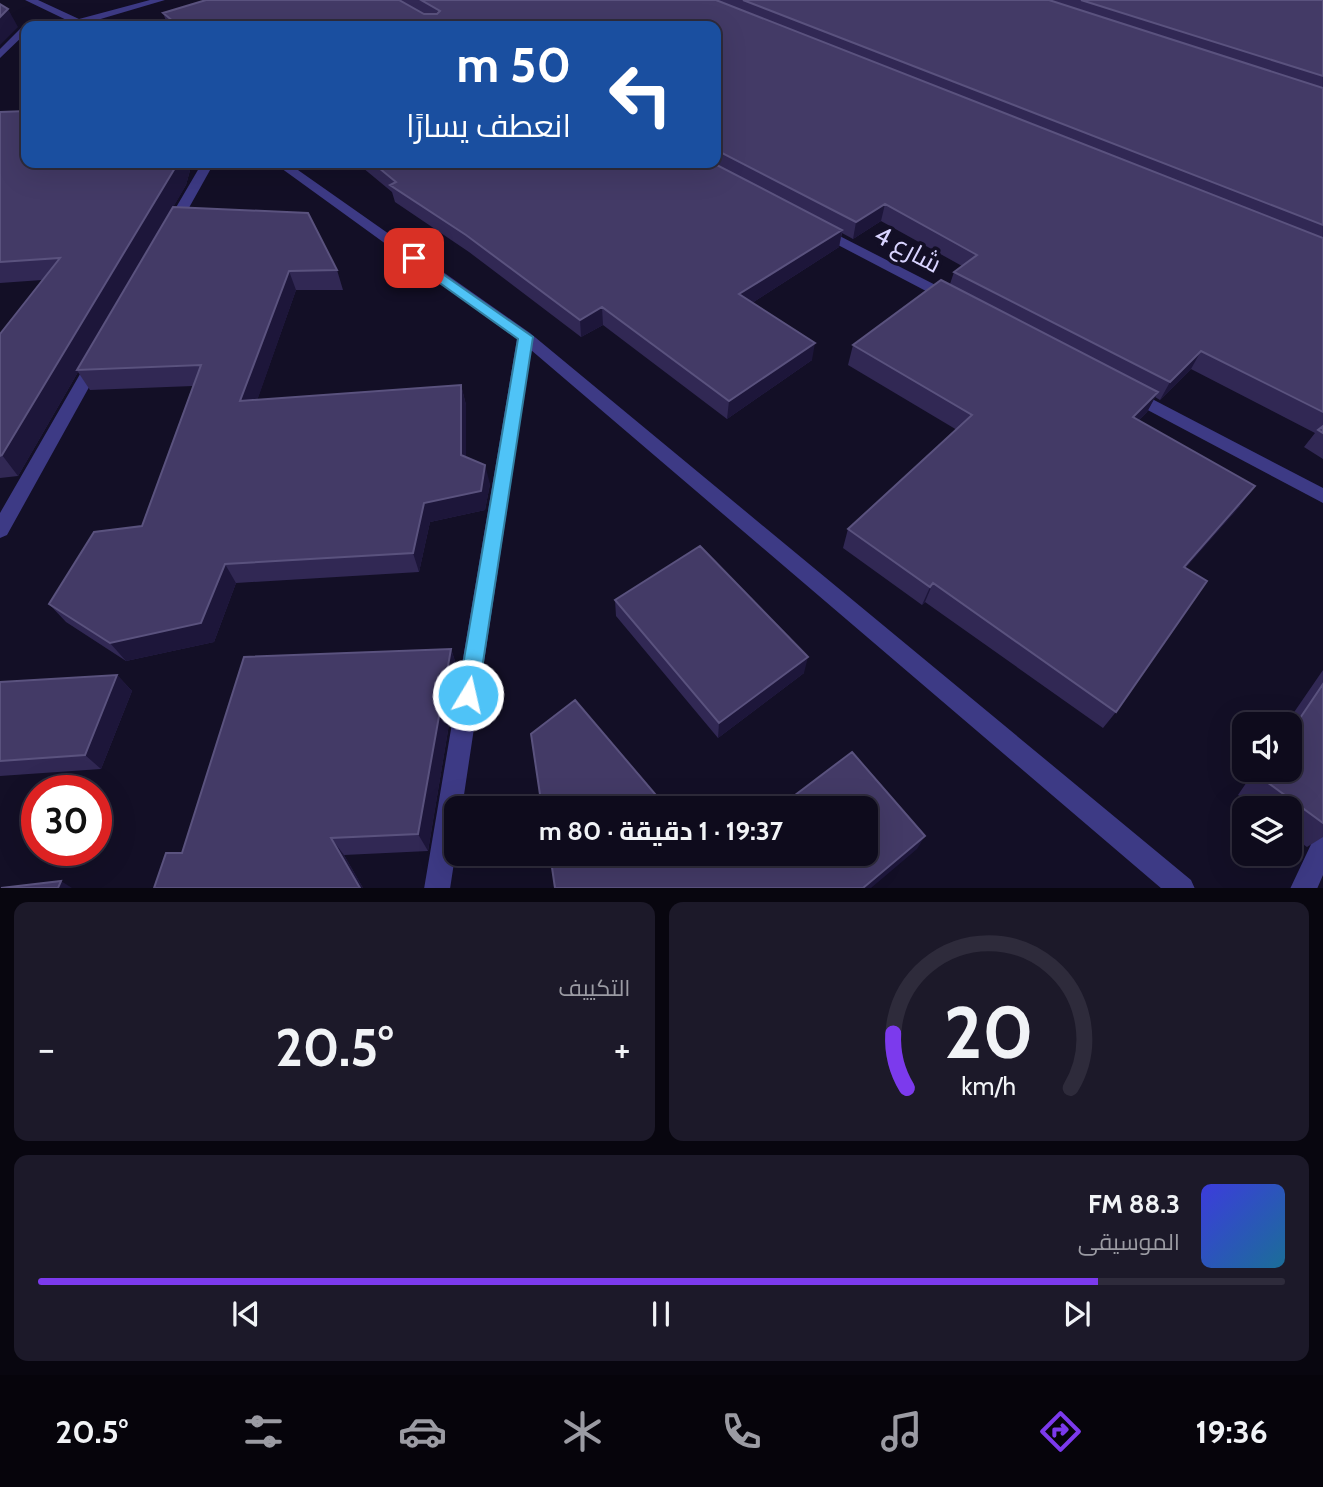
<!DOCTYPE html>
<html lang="ar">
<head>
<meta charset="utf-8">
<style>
	:root { --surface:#0e0b1c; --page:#1c1929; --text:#f1f3f6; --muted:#9b9ba3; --line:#2e2b3b; --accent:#7c3aed }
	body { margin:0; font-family:Cabin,Cairo,sans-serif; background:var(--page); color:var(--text); direction:rtl; height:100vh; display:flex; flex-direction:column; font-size:26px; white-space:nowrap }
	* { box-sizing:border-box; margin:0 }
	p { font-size:23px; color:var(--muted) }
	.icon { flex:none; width:38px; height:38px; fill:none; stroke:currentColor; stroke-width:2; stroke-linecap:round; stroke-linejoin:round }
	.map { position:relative; height:888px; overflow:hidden; direction:ltr }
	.side { display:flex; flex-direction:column; gap:14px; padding:14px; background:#08060f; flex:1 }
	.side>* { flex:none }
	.banner { position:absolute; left:21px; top:21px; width:700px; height:147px; border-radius:14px; box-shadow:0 7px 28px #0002,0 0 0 2px var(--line); direction:rtl; background:#1a4fa0; color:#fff; overflow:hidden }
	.fabs { position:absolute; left:1232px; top:712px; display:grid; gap:14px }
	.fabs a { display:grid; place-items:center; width:70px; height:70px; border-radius:14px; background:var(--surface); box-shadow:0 7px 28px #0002,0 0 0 2px var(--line); font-size:35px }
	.speed { position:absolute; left:21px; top:775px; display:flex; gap:14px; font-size:35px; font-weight:700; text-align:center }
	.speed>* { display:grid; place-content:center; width:91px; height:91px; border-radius:50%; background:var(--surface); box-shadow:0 7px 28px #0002,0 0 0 2px var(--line); line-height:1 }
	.speed .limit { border:10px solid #d22; background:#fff; color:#111 }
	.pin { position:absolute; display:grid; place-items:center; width:60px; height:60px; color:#fff; margin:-30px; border-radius:14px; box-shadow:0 4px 10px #0006 }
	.me { position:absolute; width:77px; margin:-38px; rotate:9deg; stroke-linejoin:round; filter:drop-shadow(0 0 5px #0008) }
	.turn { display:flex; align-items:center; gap:24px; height:147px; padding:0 35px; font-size:32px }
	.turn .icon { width:91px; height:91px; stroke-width:2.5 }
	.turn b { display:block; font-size:49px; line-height:60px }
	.big { font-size:52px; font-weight:700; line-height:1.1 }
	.side .tile { flex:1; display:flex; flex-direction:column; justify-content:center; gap:10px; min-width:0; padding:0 24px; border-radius:14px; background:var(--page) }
	.side .dial { align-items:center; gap:0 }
	.dial svg { height:182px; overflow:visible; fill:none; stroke:var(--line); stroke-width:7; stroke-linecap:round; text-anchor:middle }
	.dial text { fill:var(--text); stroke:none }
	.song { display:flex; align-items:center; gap:21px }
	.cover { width:84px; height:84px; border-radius:10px; background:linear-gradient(135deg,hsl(240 70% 55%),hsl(200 70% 35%)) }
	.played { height:7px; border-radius:4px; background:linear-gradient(90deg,var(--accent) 85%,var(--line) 85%) }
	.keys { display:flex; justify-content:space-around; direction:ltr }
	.heat { display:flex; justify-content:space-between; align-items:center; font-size:38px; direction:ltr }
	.side .tiles { flex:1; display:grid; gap:14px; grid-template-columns:1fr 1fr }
	.tile:last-child { grid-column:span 2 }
	.trip { position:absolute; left:444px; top:796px; width:434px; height:70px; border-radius:14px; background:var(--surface); box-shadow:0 7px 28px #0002,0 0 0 2px var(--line); font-weight:700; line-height:70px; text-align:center; direction:rtl }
	.tabs { display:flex; height:112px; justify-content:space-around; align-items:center; background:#06040b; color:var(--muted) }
	.tabs .icon { width:49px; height:49px }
	.tabs .selected { color:var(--accent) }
	.tabs b { font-size:32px; color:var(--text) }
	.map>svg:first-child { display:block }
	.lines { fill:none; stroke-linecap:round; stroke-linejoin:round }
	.minor { fill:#3d3a85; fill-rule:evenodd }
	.wall { fill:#312854 }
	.shaded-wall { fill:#1d163a }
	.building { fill:#433a66; stroke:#5a527e; stroke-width:2 }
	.route { fill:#4fc3f7; stroke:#337fa1; stroke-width:2 }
	.labels { text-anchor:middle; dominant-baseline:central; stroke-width:7; stroke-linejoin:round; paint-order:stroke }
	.street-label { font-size:26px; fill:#d9d4ff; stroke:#130f26 }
</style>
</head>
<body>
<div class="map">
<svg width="1323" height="889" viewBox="0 0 1323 889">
	<rect width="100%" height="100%" fill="#130f26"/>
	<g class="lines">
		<path class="minor" d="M 25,0 L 38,0 L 79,19 L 150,0 L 165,0 L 87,23 L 91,26 L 79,26 Z
			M 23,26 L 30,26 L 26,26 L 26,33 L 0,58 L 0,49 Z
			M 202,163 L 214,163 L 176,231 L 166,231 L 164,228 Z
			M 274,163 L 288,163 L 530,333 L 1191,880 L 1195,889 L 1162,889 L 531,350 L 462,808 L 457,808 L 457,843 L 450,889 L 424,889 L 517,339 Z
			M 822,227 L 957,296 L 959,299 L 952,304 L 947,302 L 817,234 L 817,228 Z
			M 95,357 L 103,362 L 7,535 L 0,538 L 0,513 L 87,362 Z
			M 1131,388 L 1323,488 L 1323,503 L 1125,398 L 1123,394 Z
			M 1323,835 L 1323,875 L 1317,889 L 1290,889 L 1314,838 Z"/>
	</g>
	<path class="wall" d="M 206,0 L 1323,0 L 1323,459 L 1304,447 L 1315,433 L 1191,369 L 1160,400 L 1155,397 L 1147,412 L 1139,420 L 1240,506 L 1185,568 L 1116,712 L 1103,728 L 925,602 L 922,605 L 843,548 L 848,529 L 957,430 L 848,365 L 853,345 L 950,284 L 954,272 L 962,266 L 881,221 L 853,239 L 842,233 L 839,247 L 752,303 L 812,360 L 727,419 L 603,325 L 581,337 L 469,252 L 395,202 L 392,192 L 357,163 L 716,163 L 716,26 L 168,26 L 163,13 Z
		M 0,112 L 26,163 L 192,163 L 186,185 L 173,207 L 337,270 L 343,290 L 296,290 L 257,400 L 461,385 L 466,405 L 466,457 L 490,484 L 485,510 L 430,522 L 419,572 L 236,583 L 214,642 L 126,661 L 66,622 L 49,604 L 142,526 L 193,386 L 90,390 L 78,372 L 18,476 L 0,478 L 0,334 L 42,280 L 0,283 Z
		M 615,600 L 804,673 L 718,738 L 616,616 Z
		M 451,649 L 458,670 L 428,851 L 344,855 L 363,888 L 154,888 L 182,853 Z
		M 1323,670 L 1323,837 L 1307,847 L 1290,835 L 1290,808 L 1255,808 L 1238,795 L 1255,770 L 1290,770 L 1290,724 L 1286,724 Z
		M 117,675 L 132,691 L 101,769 L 0,776 L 0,682 Z"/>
	<path class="shaded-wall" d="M 8,9 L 18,27 L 0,45 L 0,17 Z
		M 178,163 L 192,163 L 186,185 L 79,370 L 77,370 L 78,372 L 18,476 L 2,455 Z
		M 885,204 L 881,221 L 853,239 L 856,222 Z
		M 842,230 L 839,247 L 738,312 L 739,294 Z
		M 289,271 L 296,290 L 250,421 L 240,401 Z
		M 602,307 L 603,325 L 581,337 L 580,320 Z
		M 815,343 L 812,360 L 727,419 L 729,401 Z
		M 1201,351 L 1191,369 L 1160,400 L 1170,382 Z
		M 461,385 L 466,405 L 466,475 L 461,455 Z
		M 1158,392 L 1147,412 L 1122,437 L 1133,417 Z
		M 485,465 L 490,484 L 485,510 L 430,522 L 419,572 L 413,553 L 424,503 Z
		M 1255,486 L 1240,506 L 1170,586 L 1184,567 Z
		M 225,564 L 236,583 L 214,642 L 126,661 L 110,643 Z
		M 933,583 L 925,602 L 922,605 L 930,587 Z
		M 451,649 L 458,670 L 428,851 L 418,834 Z
		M 808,657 L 804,673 L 718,738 L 719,723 Z
		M 117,675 L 132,691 L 101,769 L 85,755 Z
		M 925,836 L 917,849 L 871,888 L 863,888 Z
		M 331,838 L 344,855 L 363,888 L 360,888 Z
		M 61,881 L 72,888 L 58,888 Z"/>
	<path class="building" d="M 206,0 L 399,0 L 424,14 L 437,14 L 440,11 L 421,0 L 716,0 L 1323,238 L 1323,412 L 1201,351 L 1170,382 L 954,272 L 977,255 L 885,204 L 856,222 L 716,150 L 716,26 L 179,26 L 163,13 Z
		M 743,0 L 1049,0 L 1323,88 L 1323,225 Z
		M 1081,0 L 1323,0 L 1323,76 Z
		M 0,4 L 8,9 L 0,17 Z
		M 26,111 L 26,163 L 178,163 L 2,455 L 0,456 L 0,334 L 60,258 L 0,262 L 0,112 Z
		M 373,163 L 713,163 L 842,230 L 739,294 L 815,343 L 729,401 L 602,307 L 580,320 L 466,235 L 390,185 L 396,182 Z
		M 173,207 L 308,213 L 337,270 L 289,271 L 240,401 L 461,385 L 461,455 L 485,465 L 481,491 L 424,503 L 413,553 L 225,564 L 201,623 L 110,643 L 49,604 L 94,532 L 142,526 L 201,365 L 77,370 Z
		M 941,280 L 1158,392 L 1133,417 L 1255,486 L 1184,567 L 1207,581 L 1116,712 L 933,583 L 930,587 L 848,529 L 972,415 L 853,345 Z
		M 1323,426 L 1323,433 L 1318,430 Z
		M 700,546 L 808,657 L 719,723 L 615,600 Z
		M 451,649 L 418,834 L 331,838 L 360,888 L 154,888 L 166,853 L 182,853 L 244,657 Z
		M 117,675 L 85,755 L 0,761 L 0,682 Z
		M 1323,684 L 1323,823 L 1260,777 L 1265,770 L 1290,770 L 1290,733 Z
		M 575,700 L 667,808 L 542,808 L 531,734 Z
		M 852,752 L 925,836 L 863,888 L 555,888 L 550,854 L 706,854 L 711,860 L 718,854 L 866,854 L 866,808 L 778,808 Z
		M 61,881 L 58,888 L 1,888 Z"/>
	<path class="route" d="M 414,254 L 533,337 L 478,695 L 475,702 L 468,705 L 461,702 L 458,695 L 518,339 L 409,261 L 407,258 Z"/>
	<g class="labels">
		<g class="street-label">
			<text transform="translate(908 249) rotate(28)">شارع 4</text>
		</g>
	</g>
</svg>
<div class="fabs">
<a><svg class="icon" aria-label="sound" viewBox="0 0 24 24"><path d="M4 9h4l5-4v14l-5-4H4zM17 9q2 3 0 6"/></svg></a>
<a><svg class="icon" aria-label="layers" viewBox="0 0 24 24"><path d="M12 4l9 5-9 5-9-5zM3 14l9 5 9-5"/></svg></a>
</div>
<div class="speed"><div class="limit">30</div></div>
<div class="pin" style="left:414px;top:258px;background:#d93025"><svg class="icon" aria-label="arrive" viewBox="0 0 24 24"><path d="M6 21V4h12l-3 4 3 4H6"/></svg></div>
<svg class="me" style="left:468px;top:695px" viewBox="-20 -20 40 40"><circle r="17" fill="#4fc3f7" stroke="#fff" stroke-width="3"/><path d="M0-11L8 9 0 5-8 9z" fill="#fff"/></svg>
<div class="trip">19:37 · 1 دقيقة · 80 m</div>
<div class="banner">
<div class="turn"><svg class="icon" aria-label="left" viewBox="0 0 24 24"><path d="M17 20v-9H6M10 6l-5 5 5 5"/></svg><div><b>50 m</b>انعطف يسارًا</div></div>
</div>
</div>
<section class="side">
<div class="tiles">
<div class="tile dial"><svg viewBox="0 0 100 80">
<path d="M14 69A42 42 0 1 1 86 69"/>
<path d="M14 69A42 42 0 0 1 8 45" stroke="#7c3aed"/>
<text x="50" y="56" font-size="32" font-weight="700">20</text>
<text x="50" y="72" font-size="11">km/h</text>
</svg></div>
<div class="tile"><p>التكييف</p>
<div class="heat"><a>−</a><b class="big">20.5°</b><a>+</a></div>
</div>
<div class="tile">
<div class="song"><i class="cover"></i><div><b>88.3 FM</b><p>الموسيقى</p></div></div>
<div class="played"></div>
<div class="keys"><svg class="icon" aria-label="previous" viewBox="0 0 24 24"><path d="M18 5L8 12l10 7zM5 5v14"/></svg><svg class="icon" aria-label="pause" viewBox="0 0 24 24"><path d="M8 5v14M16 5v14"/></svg><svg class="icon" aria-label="next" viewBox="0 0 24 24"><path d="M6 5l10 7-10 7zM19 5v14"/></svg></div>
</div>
</div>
</section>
<nav class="tabs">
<b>19:36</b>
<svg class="icon selected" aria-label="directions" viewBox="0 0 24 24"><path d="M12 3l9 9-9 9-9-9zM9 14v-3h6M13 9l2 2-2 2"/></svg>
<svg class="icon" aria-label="music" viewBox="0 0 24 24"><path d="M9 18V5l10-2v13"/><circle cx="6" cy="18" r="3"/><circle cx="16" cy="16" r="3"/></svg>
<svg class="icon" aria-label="phone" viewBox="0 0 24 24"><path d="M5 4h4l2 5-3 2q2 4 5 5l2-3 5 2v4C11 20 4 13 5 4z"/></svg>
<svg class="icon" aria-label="climate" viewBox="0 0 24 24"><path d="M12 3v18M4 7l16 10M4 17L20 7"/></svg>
<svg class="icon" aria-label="car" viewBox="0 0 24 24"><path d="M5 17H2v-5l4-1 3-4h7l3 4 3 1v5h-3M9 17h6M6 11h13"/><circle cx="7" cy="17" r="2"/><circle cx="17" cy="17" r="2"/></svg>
<svg class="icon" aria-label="filters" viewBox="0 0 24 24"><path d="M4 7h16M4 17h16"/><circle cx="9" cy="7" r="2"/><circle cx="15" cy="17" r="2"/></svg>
<b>20.5°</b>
</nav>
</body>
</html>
